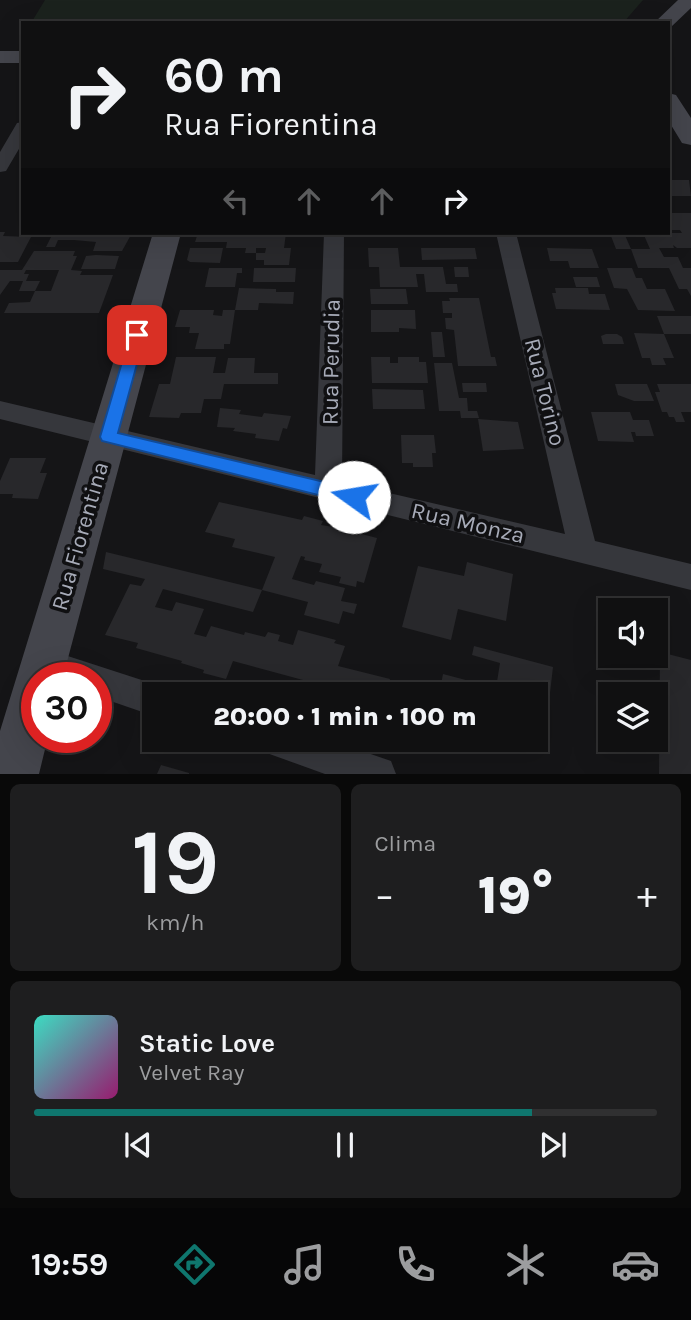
<!DOCTYPE html>
<html lang="pt">
<head>
<meta charset="utf-8">
<style>
	:root { --surface:#101011; --page:#1e1e1f; --text:#f1f3f6; --muted:#9c9d9f; --line:#303031; --accent:#0f766e }
	body { margin:0; font-family:Karla,sans-serif; background:var(--page); color:var(--text); height:100vh; display:flex; flex-direction:column; font-size:26px; white-space:nowrap }
	* { box-sizing:border-box; margin:0 }
	p { font-size:23px; color:var(--muted) }
	.icon { flex:none; width:38px; height:38px; fill:none; stroke:currentColor; stroke-width:2; stroke-linecap:round; stroke-linejoin:round }
	.map { position:relative; height:774px; overflow:hidden }
	.details { display:flex; flex-direction:column; gap:10px; padding:10px; background:#090909; flex:1 }
	.details>* { flex:none }
	.top-card { position:absolute; left:21px; top:21px; width:649px; height:214px; border-radius:0px; box-shadow:0 7px 28px #0002,0 0 0 2px var(--line); background:#101011; color:var(--text); overflow:hidden }
	.tools { position:absolute; left:598px; top:598px; display:grid; gap:14px }
	.tools a { display:grid; place-items:center; width:70px; height:70px; border-radius:0px; background:var(--surface); box-shadow:0 7px 28px #0002,0 0 0 2px var(--line); font-size:35px }
	.speed { position:absolute; left:21px; top:662px; display:flex; gap:14px; font-size:35px; font-weight:700; text-align:center }
	.speed>* { display:grid; place-content:center; width:91px; height:91px; border-radius:50%; background:var(--surface); box-shadow:0 7px 28px #0002,0 0 0 2px var(--line); line-height:1 }
	.speed .limit { border:10px solid #d22; background:#fff; color:#111 }
	.pin { position:absolute; display:grid; place-items:center; width:60px; height:60px; color:#fff; margin:-30px; border-radius:14px; box-shadow:0 4px 10px #0006 }
	.me { position:absolute; width:77px; margin:-38px; rotate:283deg; stroke-linejoin:round; filter:drop-shadow(0 0 5px #0008) }
	.turn { display:flex; align-items:center; gap:24px; height:147px; padding:0 28px; font-size:32px }
	.turn .icon { width:91px; height:91px; stroke-width:2.5 }
	.turn b { display:block; font-size:49px; line-height:60px }
	.lanes { display:flex; align-items:center; height:66px; padding:0 28px; background:#0003; justify-content:center; gap:35px; direction:ltr }
	.lanes .off { opacity:.35 }
	.big { font-size:52px; font-weight:800; line-height:1.1 }
	.details .card { flex:1; display:flex; flex-direction:column; justify-content:center; gap:10px; min-width:0; padding:0 24px; border-radius:10px; background:var(--page) }
	.details .dial { align-items:center; gap:0 }
	.dial b { font-size:91px; line-height:1 }
	.song { display:flex; align-items:center; gap:21px }
	.cover { width:84px; height:84px; border-radius:10px; background:linear-gradient(135deg,hsl(170 70% 55%),hsl(320 70% 35%)) }
	.played { height:7px; border-radius:4px; background:linear-gradient(90deg,var(--accent) 80%,var(--line) 80%) }
	.keys { display:flex; justify-content:space-around; direction:ltr }
	.heat { display:flex; justify-content:space-between; align-items:center; font-size:38px; direction:ltr }
	.details .tiles { flex:1; display:grid; gap:10px; grid-template-columns:1fr 1fr }
	.card:last-child { grid-column:span 2 }
	.trip { position:absolute; left:142px; top:682px; width:406px; height:70px; border-radius:0px; background:var(--surface); box-shadow:0 7px 28px #0002,0 0 0 2px var(--line); font-weight:800; line-height:70px; text-align:center }
	.menu { display:flex; height:112px; justify-content:space-around; align-items:center; background:#060607; color:var(--muted) }
	.menu .icon { width:49px; height:49px }
	.menu .on { color:var(--accent) }
	.menu b { font-size:32px; color:var(--text) }
	.map>svg:first-child { display:block }
	.green { fill:#1b221d }
	.building { fill:#28282b }
	.lines { fill:none; stroke-linecap:round; stroke-linejoin:round }
	.street { fill:#36373c; fill-rule:evenodd }
	.secondary { fill:#44454c; fill-rule:evenodd }
	.route { fill:#1a73e8; stroke:#114b97; stroke-width:2 }
	.labels { text-anchor:middle; dominant-baseline:central; stroke-width:7; stroke-linejoin:round; paint-order:stroke }
	.street-label { font-size:23px; fill:#a7abb8; stroke:#101012 }
</style>
</head>
<body>
<div class="map">
<svg width="691" height="774" viewBox="0 0 691 774">
	<rect width="100%" height="100%" fill="#151517"/>
	<path class="green" d="M 45,0 L 643,0 L 623,23 L 31,23 Z"/>
	<path class="building" d="M 668,173 L 672,180 L 689,180 L 691,196 L 668,196 Z
		M 668,213 L 691,213 L 691,248 L 677,248 L 673,245 L 674,248 L 659,248 L 664,257 L 678,257 L 683,268 L 691,268 L 691,296 L 687,289 L 679,289 L 669,268 L 638,268 L 631,249 L 650,249 L 643,233 L 682,233 L 680,230 L 668,230 Z
		M 0,232 L 5,232 L 3,236 L 31,237 L 18,262 L 0,262 Z
		M 53,233 L 132,233 L 122,251 L 93,251 L 96,242 L 74,240 L 58,240 L 55,247 L 46,247 Z
		M 198,233 L 286,233 L 284,248 L 291,248 L 289,265 L 264,265 L 264,260 L 256,260 L 256,253 L 265,253 L 266,248 L 256,248 L 256,253 L 245,253 L 246,248 L 226,248 L 227,242 L 195,242 Z
		M 602,233 L 624,233 L 631,249 L 616,249 L 611,236 L 603,236 Z
		M 190,248 L 223,248 L 220,263 L 190,262 L 187,260 Z
		M 368,248 L 398,248 L 400,267 L 443,267 L 446,284 L 457,284 L 458,292 L 426,292 L 424,274 L 416,274 L 418,287 L 380,287 L 379,267 L 369,267 Z
		M 421,248 L 475,248 L 477,259 L 422,260 Z
		M 547,248 L 592,249 L 599,268 L 570,268 L 568,261 L 550,261 Z
		M 34,251 L 75,251 L 73,256 L 77,256 L 71,270 L 82,271 L 80,275 L 113,275 L 99,313 L 4,313 L 9,303 L 30,302 L 35,291 L 51,291 L 59,270 L 26,270 L 24,274 L 29,274 L 26,281 L 40,281 L 35,291 L 19,291 L 23,281 L 10,281 L 0,295 L 0,270 L 22,270 Z
		M 96,255 L 119,256 L 115,269 L 81,269 L 86,256 Z
		M 454,267 L 468,267 L 469,277 L 455,277 Z
		M 209,268 L 242,268 L 242,273 L 237,273 L 235,287 L 205,287 Z
		M 254,268 L 296,268 L 295,282 L 253,282 Z
		M 607,268 L 632,268 L 636,278 L 642,278 L 647,289 L 665,289 L 675,311 L 638,310 L 627,289 L 614,288 Z
		M 573,277 L 597,277 L 600,287 L 576,287 Z
		M 239,288 L 276,289 L 276,292 L 294,292 L 293,304 L 259,303 L 258,310 L 235,310 Z
		M 555,288 L 588,288 L 589,294 L 605,294 L 610,310 L 556,309 L 552,293 L 556,293 Z
		M 370,289 L 406,289 L 408,304 L 371,304 Z
		M 449,298 L 479,298 L 491,357 L 495,357 L 497,366 L 458,366 L 454,330 L 446,329 L 445,318 L 452,318 L 452,313 L 443,313 L 442,301 L 450,301 Z
		M 180,310 L 214,310 L 213,315 L 222,316 L 223,310 L 235,310 L 230,344 L 224,344 L 224,349 L 195,349 L 199,333 L 189,333 L 190,327 L 175,327 Z
		M 371,310 L 415,310 L 416,329 L 399,328 L 399,332 L 371,332 Z
		M 657,316 L 691,316 L 691,334 L 664,334 L 674,358 L 663,358 L 666,365 L 652,365 L 650,358 L 642,358 L 634,333 L 664,334 Z
		M 431,332 L 442,332 L 445,357 L 433,357 Z
		M 606,334 L 617,334 L 622,337 L 624,344 L 603,344 L 601,336 Z
		M 176,357 L 216,357 L 213,373 L 225,373 L 228,358 L 255,358 L 254,373 L 278,373 L 278,384 L 224,384 L 221,399 L 204,399 L 201,413 L 181,413 L 179,418 L 149,417 L 159,384 L 170,384 Z
		M 371,357 L 390,357 L 390,363 L 398,363 L 398,357 L 419,357 L 419,362 L 426,362 L 428,383 L 372,383 Z
		M 434,363 L 452,363 L 459,398 L 467,398 L 468,411 L 477,411 L 479,418 L 461,418 L 460,411 L 439,411 Z
		M 462,383 L 486,383 L 487,392 L 463,392 Z
		M 615,384 L 647,384 L 654,401 L 634,401 L 618,395 Z
		M 657,384 L 691,384 L 691,412 L 681,412 L 685,422 L 676,422 L 674,417 L 669,417 L 667,412 L 662,412 L 655,392 L 660,392 Z
		M 372,389 L 423,390 L 425,409 L 373,409 Z
		M 220,408 L 241,410 L 239,414 L 262,417 L 264,413 L 291,416 L 287,429 L 283,428 L 279,441 L 255,438 L 256,434 L 233,431 L 235,428 L 217,427 Z
		M 591,412 L 630,412 L 633,420 L 649,420 L 654,436 L 636,436 L 635,432 L 631,432 L 634,442 L 598,441 Z
		M 478,419 L 518,422 L 524,449 L 483,451 Z
		M 401,435 L 434,435 L 436,453 L 432,453 L 433,467 L 413,467 L 413,463 L 402,463 Z
		M 10,458 L 46,458 L 40,473 L 47,473 L 38,499 L 12,498 L 13,494 L 0,494 L 0,481 Z
		M 219,502 L 302,520 L 304,516 L 323,521 L 321,525 L 334,527 L 339,515 L 354,519 L 350,531 L 377,538 L 364,583 L 357,581 L 356,587 L 339,583 L 341,577 L 319,572 L 322,564 L 304,560 L 305,557 L 301,556 L 292,579 L 314,585 L 316,581 L 345,588 L 341,601 L 357,604 L 354,614 L 343,611 L 339,624 L 304,615 L 308,602 L 262,590 L 275,557 L 232,547 L 235,539 L 205,532 Z
		M 106,552 L 262,590 L 253,612 L 163,589 L 155,607 L 172,611 L 176,602 L 204,609 L 194,634 L 206,637 L 211,626 L 244,635 L 245,632 L 265,637 L 268,632 L 280,635 L 278,641 L 293,645 L 298,630 L 336,640 L 334,643 L 345,646 L 338,666 L 390,679 L 386,695 L 330,695 L 332,685 L 323,683 L 322,685 L 317,684 L 315,689 L 301,685 L 303,680 L 233,661 L 226,679 L 203,673 L 204,670 L 181,663 L 182,661 L 136,648 L 138,643 L 105,635 L 130,584 L 141,586 L 145,579 L 103,569 Z
		M 467,562 L 513,574 L 506,621 L 458,609 L 451,640 L 402,627 L 418,566 L 464,576 Z
		M 474,646 L 553,667 L 545,736 L 536,733 L 536,695 L 512,695 L 495,690 L 495,695 L 439,695 L 443,674 L 496,688 L 500,663 L 472,655 Z
		M 660,652 L 691,660 L 691,774 L 659,774 Z
		M 605,692 L 611,693 L 611,740 L 645,740 L 645,754 L 602,743 Z
		M 161,765 L 189,773 L 189,774 L 157,774 Z"/>
	<g class="lines">
		<path class="street" d="M 23,122 L 23,142 L 6,171 L 0,172 L 0,152 L 17,123 Z
			M 324,233 L 344,233 L 342,482 L 565,534 L 496,233 L 516,233 L 595,541 L 691,564 L 691,590 L 0,419 L 0,401 L 315,475 Z
			M 43,648 L 154,684 L 166,688 L 169,695 L 154,695 L 154,716 L 96,696 L 96,677 L 40,677 L 31,674 L 27,663 L 31,652 Z
			M 259,740 L 330,740 L 391,761 L 396,774 L 325,774 L 264,752 Z"/>
		<path class="secondary" d="M 678,0 L 691,0 L 691,8 L 671,27 L 668,28 L 668,23 L 654,23 Z
			M 0,51 L 23,51 L 23,63 L 0,63 Z
			M 668,93 L 676,95 L 691,118 L 691,145 L 682,143 L 668,120 Z
			M 153,233 L 181,233 L 63,677 L 37,677 L 37,737 L 48,737 L 39,774 L 0,774 L 0,731 Z"/>
	</g>
	<path class="route" d="M 137,330 L 145,335 L 118,433 L 354,489 L 360,492 L 363,497 L 360,502 L 354,504 L 102,441 L 100,437 L 130,335 Z"/>
	<g class="labels">
		<g class="street-label">
			<text transform="translate(331 362) rotate(-89)">Rua Perudia</text>
			<text transform="translate(545 392) rotate(76)">Rua Torino</text>
			<text transform="translate(468 523) rotate(13)">Rua Monza</text>
			<text transform="translate(80 536) rotate(-74)">Rua Fiorentina</text>
		</g>
	</g>
</svg>
<div class="tools">
<a><svg class="icon" aria-label="sound" viewBox="0 0 24 24"><path d="M4 9h4l5-4v14l-5-4H4zM17 9q2 3 0 6"/></svg></a>
<a><svg class="icon" aria-label="layers" viewBox="0 0 24 24"><path d="M12 4l9 5-9 5-9-5zM3 14l9 5 9-5"/></svg></a>
</div>
<div class="speed"><div class="limit">30</div></div>
<div class="pin" style="left:137px;top:335px;background:#d93025"><svg class="icon" aria-label="arrive" viewBox="0 0 24 24"><path d="M6 21V4h12l-3 4 3 4H6"/></svg></div>
<svg class="me" style="left:354px;top:497px" viewBox="-20 -20 40 40"><circle r="19" fill="#fff"/><path d="M0-13L10 11 0 6-10 11z" fill="#1a73e8"/></svg>
<div class="trip">20:00 · 1 min · 100 m</div>
<div class="top-card">
<div class="turn"><svg class="icon" aria-label="right" viewBox="0 0 24 24"><path d="M7 20v-9h11M14 6l5 5-5 5"/></svg><div><b>60 m</b>Rua Fiorentina</div></div>
<div class="lanes"><svg class="icon off" aria-label="left" viewBox="0 0 24 24"><path d="M17 20v-9H6M10 6l-5 5 5 5"/></svg><svg class="icon off" aria-label="ahead" viewBox="0 0 24 24"><path d="M12 20V5M6 11l6-6 6 6"/></svg><svg class="icon off" aria-label="ahead" viewBox="0 0 24 24"><path d="M12 20V5M6 11l6-6 6 6"/></svg><svg class="icon" aria-label="right" viewBox="0 0 24 24"><path d="M7 20v-9h11M14 6l5 5-5 5"/></svg></div>
</div>
</div>
<section class="details">
<div class="tiles">
<div class="card dial"><b>19</b><p>km/h</p></div>
<div class="card"><p>Clima</p>
<div class="heat"><a>−</a><b class="big">19°</b><a>+</a></div>
</div>
<div class="card">
<div class="song"><i class="cover"></i><div><b>Static Love</b><p>Velvet Ray</p></div></div>
<div class="played"></div>
<div class="keys"><svg class="icon" aria-label="previous" viewBox="0 0 24 24"><path d="M18 5L8 12l10 7zM5 5v14"/></svg><svg class="icon" aria-label="pause" viewBox="0 0 24 24"><path d="M8 5v14M16 5v14"/></svg><svg class="icon" aria-label="next" viewBox="0 0 24 24"><path d="M6 5l10 7-10 7zM19 5v14"/></svg></div>
</div>
</div>
</section>
<nav class="menu">
<b>19:59</b>
<svg class="icon on" aria-label="directions" viewBox="0 0 24 24"><path d="M12 3l9 9-9 9-9-9zM9 14v-3h6M13 9l2 2-2 2"/></svg>
<svg class="icon" aria-label="music" viewBox="0 0 24 24"><path d="M9 18V5l10-2v13"/><circle cx="6" cy="18" r="3"/><circle cx="16" cy="16" r="3"/></svg>
<svg class="icon" aria-label="phone" viewBox="0 0 24 24"><path d="M5 4h4l2 5-3 2q2 4 5 5l2-3 5 2v4C11 20 4 13 5 4z"/></svg>
<svg class="icon" aria-label="climate" viewBox="0 0 24 24"><path d="M12 3v18M4 7l16 10M4 17L20 7"/></svg>
<svg class="icon" aria-label="car" viewBox="0 0 24 24"><path d="M5 17H2v-5l4-1 3-4h7l3 4 3 1v5h-3M9 17h6M6 11h13"/><circle cx="7" cy="17" r="2"/><circle cx="17" cy="17" r="2"/></svg>
</nav>
</body>
</html>
